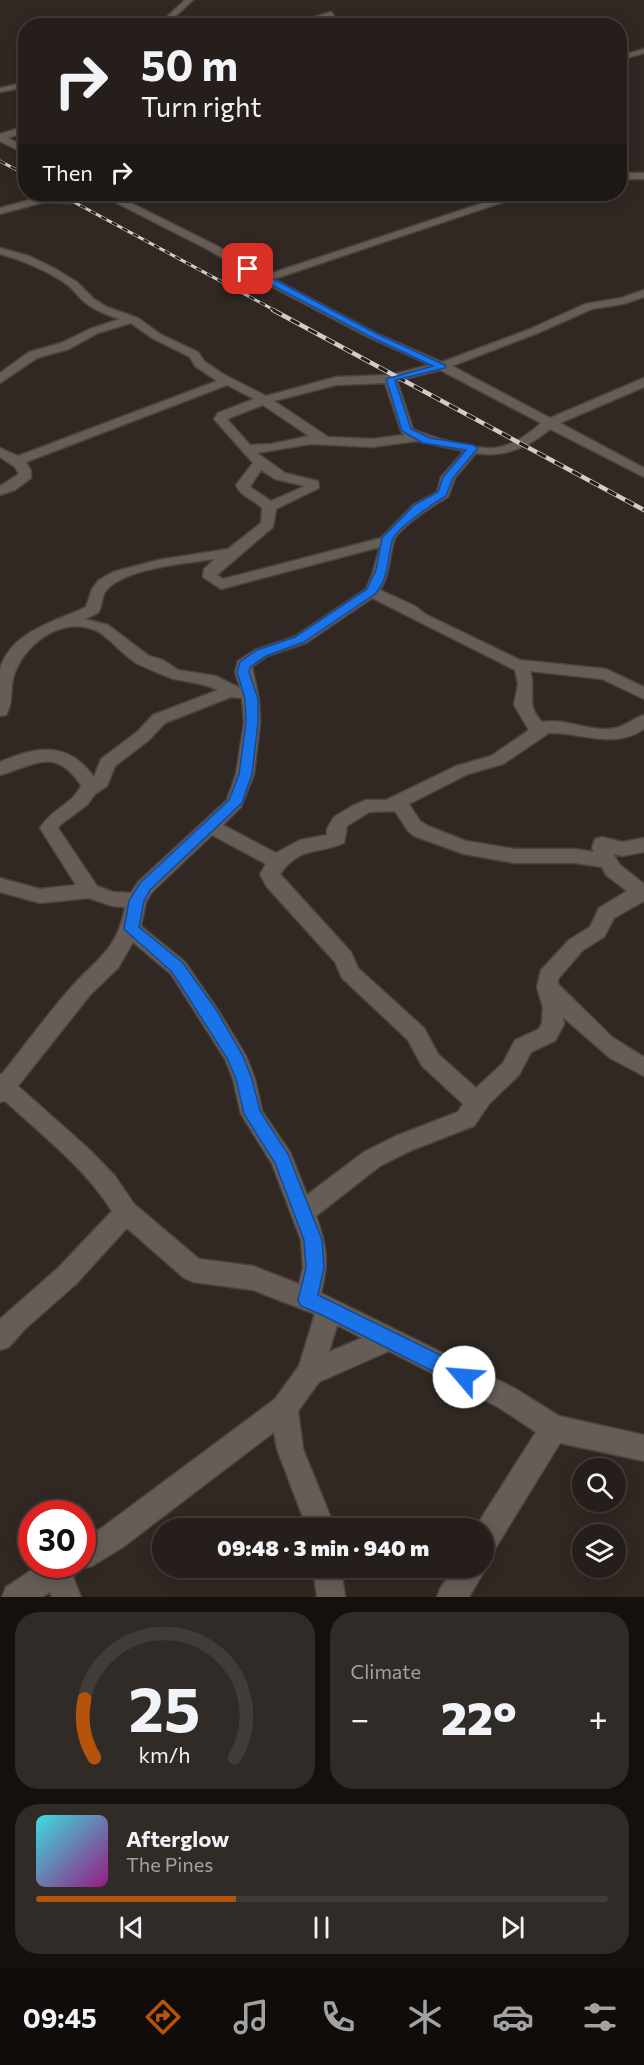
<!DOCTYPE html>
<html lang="en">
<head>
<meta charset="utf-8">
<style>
	:root { --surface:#251e1a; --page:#312b27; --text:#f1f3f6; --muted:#a3a2a2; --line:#423c39; --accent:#b45309 }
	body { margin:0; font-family:Commissioner,sans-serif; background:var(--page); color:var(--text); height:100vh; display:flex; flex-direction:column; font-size:22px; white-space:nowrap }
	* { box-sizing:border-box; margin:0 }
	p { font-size:20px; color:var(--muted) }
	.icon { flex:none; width:33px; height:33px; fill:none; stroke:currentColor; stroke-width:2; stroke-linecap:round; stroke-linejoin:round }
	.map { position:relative; height:1597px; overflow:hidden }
	.sheet { display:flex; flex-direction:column; gap:15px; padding:15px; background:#14100e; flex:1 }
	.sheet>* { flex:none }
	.top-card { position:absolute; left:18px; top:18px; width:609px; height:183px; border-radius:24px; box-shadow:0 3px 15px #0003,0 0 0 2px var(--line); background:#251e1a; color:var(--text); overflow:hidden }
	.tools { position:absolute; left:572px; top:1458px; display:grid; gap:12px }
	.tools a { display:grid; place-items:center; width:54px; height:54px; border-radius:50%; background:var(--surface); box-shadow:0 3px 15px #0003,0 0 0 2px var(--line); font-size:30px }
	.speed { position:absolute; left:18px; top:1500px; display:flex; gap:12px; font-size:30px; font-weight:700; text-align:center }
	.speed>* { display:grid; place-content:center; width:78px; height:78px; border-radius:50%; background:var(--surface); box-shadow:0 3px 15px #0003,0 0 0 2px var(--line); line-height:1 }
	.speed .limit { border:9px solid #d22; background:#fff; color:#111 }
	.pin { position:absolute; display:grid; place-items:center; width:51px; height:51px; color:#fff; margin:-26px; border-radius:12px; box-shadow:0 3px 9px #0006 }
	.me { position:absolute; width:66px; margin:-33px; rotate:297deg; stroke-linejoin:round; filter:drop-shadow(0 0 4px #0008) }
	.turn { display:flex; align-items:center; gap:21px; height:126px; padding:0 24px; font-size:27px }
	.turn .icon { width:78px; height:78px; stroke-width:2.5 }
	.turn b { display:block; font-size:42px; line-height:51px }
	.then { display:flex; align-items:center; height:57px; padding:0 24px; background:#0003; gap:12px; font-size:22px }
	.big { font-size:45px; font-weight:800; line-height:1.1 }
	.sheet .card { flex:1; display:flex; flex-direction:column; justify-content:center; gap:9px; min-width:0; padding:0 21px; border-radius:24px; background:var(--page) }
	.sheet .dial { align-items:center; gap:0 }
	.dial svg { height:156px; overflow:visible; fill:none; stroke:var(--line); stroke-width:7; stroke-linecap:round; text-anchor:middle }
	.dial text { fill:var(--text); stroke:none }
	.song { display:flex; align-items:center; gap:18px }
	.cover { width:72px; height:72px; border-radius:9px; background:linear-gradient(135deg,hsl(180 70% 55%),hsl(310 70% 35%)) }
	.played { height:6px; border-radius:3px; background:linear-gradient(90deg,var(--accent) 35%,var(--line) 35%) }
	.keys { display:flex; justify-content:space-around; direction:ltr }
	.heat { display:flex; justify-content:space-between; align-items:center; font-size:33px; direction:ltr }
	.sheet .tiles { flex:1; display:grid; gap:15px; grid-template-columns:1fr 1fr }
	.card:last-child { grid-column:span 2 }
	.trip { position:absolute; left:152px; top:1518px; width:342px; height:60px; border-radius:30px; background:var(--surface); box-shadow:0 3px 15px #0003,0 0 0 2px var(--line); font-weight:800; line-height:60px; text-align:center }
	.tabs { display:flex; height:96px; justify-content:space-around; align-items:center; background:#0f0c0a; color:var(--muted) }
	.tabs .icon { width:42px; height:42px }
	.tabs .current { color:var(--accent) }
	.tabs b { font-size:27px; color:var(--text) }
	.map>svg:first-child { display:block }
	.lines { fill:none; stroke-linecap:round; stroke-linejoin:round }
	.minor-casing { stroke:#4a433f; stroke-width:3 }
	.minor { fill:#675d57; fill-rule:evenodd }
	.rail-far1-casing { stroke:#d3cdc9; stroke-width:3 }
	.rail-casing { stroke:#d3cdc9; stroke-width:4.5 }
	.rail-far1 { stroke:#271e1a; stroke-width:2; stroke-dasharray:6; stroke-linecap:butt }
	.rail { stroke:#271e1a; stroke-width:3; stroke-dasharray:10; stroke-linecap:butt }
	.route { fill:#1a73e8; stroke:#114b97; stroke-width:1.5 }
</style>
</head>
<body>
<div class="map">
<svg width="644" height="1597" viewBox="0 0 644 1597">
	<rect width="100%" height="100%" fill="#312823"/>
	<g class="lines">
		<g class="minor-casing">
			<path id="minor" d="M 185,0 L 193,0 L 165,26 L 157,26 Z
				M 331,12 L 334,16 L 299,26 L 286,26 Z
				M 644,49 L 644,53 L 620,60 L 620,56 Z
				M 26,82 L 26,87 L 0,92 L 0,88 Z
				M 26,126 L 26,132 L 8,138 L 26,147 L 26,154 L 0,141 L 0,134 Z
				M 620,173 L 644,173 L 644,179 L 620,179 Z
				M 89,194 L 113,194 L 217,246 L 266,275 L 510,194 L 523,194 L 521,196 L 274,279 L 376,333 L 442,362 L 530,329 L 585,304 L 621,298 L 644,290 L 644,297 L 623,304 L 592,309 L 538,333 L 452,366 L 550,418 L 644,378 L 644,387 L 560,423 L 644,468 L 644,477 L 550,429 C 529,447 504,458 476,453 L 455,478 L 448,497 C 435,504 398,528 394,541 C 389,557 390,575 380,590 L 415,606 L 425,614 L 520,660 L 606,669 L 644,687 L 644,699 L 602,679 L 530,671 C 537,692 524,703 542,722 C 564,718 586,730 608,729 C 623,729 631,719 644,715 L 644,729 C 612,750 583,732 549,733 L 503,764 L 468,774 L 409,804 L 420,821 L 428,826 L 466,841 L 515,849 L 575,849 L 594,852 L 592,848 L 595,839 L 602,837 L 622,842 L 644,838 L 644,852 L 622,856 L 613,854 L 620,865 L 644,884 L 644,901 L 614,918 L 604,937 L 583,950 L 558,979 L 558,984 L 612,1037 L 644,1057 L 644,1076 L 610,1058 L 563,1017 L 564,1024 L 555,1041 L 531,1052 L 519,1075 L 489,1104 L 474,1126 L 412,1150 L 380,1166 L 316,1216 C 327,1246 329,1262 321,1293 L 516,1389 L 559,1416 L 644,1435 L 644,1461 L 560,1443 L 493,1552 L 483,1556 L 483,1528 L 475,1528 L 536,1432 L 498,1407 L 389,1351 L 319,1382 L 298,1411 L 303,1449 L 335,1528 L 307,1528 L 277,1449 L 274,1432 L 123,1547 L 92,1566 L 80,1569 L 73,1577 L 81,1597 L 52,1597 L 50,1592 L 42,1597 L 2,1597 L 6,1587 L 41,1564 L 82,1564 L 82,1540 L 103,1527 L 275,1399 L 299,1366 L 315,1314 L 253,1290 L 193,1282 L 184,1278 L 127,1228 L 76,1284 L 25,1329 L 9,1347 L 0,1350 L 0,1319 L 58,1268 L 112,1211 C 84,1167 42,1135 5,1101 L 0,1102 L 0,1074 L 2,1074 C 26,1044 49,1012 75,983 C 101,956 118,947 125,907 L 112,906 L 89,898 L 40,903 L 0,892 L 0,878 L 40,889 L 76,885 L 40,828 C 51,809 75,803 81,785 C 54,746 36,765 0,775 L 0,762 C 37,746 68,741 94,777 L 101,759 L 137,732 L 153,715 L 218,690 C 203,683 189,682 174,679 C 169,678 140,665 136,663 C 122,654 111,639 97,631 C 63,615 25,643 14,675 C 10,687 13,699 8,711 L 6,715 L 0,716 C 0,702 0,683 0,669 C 11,631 55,622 86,607 L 92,589 L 99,580 L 113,572 L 158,560 L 228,549 L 261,523 L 262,508 C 254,500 239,495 236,485 L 253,463 L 214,419 L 218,413 L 254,399 L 227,385 L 26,462 L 31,471 L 31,478 L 15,490 L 0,495 L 0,486 L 19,474 L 15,467 L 0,457 L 0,448 L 18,456 L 217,381 L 195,366 L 190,357 L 152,338 L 131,323 L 98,333 L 69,349 L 37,358 L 0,383 L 0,373 L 29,352 L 61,343 L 90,329 L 120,319 C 108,315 95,311 86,303 C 79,298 75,291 69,286 C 49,271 24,261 0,254 L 0,248 L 29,256 L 52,267 L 77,282 L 94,299 L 107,307 L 138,318 L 160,334 L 198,352 L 204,361 L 223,374 L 266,396 L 336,377 L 390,375 L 430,365 L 368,337 L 261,281 L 209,250 L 103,196 L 71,203 L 44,202 L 0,214 L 0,208 L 44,196 L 71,197 ZM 440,370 L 541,423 C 529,434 512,446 495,448 C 477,450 430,437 413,429 L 397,381 ZM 385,383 L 401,431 L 404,435 L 372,439 L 328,437 L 274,401 L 336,385 ZM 263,405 L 309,436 L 271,444 L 250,445 L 227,419 ZM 417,441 L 464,451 L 441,477 L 437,492 L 413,505 L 381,538 L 223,579 L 217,575 L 273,527 L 276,509 L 319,488 L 318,481 L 285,473 L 257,453 L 310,444 L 372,447 ZM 261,470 L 275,479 L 305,486 L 271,501 L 250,487 ZM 380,547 L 372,575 L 366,589 L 294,637 L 255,650 L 238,661 L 235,672 L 240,688 L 216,676 L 178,670 L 163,660 L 149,656 L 108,625 L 85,619 L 98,613 C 103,606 101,598 105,592 C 122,568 188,563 215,559 L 204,569 L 203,577 L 221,589 ZM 372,598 L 515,670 L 518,684 L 514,705 L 529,730 L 491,756 L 456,766 L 386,800 L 366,800 L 352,806 L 334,817 L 327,829 L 327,835 L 300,840 L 276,853 L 223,825 L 241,807 L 254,774 L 260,723 L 259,699 L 252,667 L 267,656 L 306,643 ZM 231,697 L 242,698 L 244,723 L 236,774 L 227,800 L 138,882 L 131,893 L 113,892 L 97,886 L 58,828 L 60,825 L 87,805 L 95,794 L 107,786 L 115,766 L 149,740 L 165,723 ZM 395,811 L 408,831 L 414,836 L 464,854 L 515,863 L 575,863 L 602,867 L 606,875 L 627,891 L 599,908 L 590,927 L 569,940 L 541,970 L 537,987 L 543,1008 L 542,1023 L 539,1029 L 515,1040 L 503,1063 L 476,1088 L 438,1054 L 424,1028 L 358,968 L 351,952 L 280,874 C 301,845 317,855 344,843 L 347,826 L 369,812 ZM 212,835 L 266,864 L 260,874 L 267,887 L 335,962 L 342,978 L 408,1040 L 422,1066 L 463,1104 L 458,1112 L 396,1136 L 364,1152 L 307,1195 L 290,1152 L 262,1111 L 255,1079 L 246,1056 L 218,1010 L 185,962 L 141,926 L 146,902 L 152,892 ZM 133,942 L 171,974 L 225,1059 L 233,1079 L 241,1114 L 272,1164 L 301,1240 L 303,1268 L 299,1284 L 253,1266 L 199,1259 L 134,1204 L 115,1176 L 90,1150 L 18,1086 L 90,995 L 118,968 ZM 337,1325 L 362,1338 L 329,1352 Z
				M 483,1560 L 486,1568 L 469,1597 L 437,1597 L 441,1587 L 455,1568 L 483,1568 Z
				M 313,1568 L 341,1568 L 345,1597 L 317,1597 Z"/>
		</g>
		<use href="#minor" class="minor"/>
		<g class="rail-far1-casing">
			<path id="rail-far1" d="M 0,161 L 26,175
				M 59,194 L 276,311"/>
		</g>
		<g class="rail-casing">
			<path id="rail" d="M 273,310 L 644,510"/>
		</g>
		<use href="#rail-far1" class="rail-far1"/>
		<use href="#rail" class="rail"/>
	</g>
	<path class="route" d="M 245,267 L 251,267 L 375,333 L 445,365 L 445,368 L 395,380 L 411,429 L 430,438 L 473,445 L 478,448 L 453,478 L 446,496 C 434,503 396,528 392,541 C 387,559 389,579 375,594 L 304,642 L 266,656 L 250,667 L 249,672 L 258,699 L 258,723 L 252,774 L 242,803 L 150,890 L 144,901 L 139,927 L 183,963 L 217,1011 L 243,1056 L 252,1079 L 260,1111 L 288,1154 L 322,1240 L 324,1268 L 318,1295 L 471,1370 L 474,1377 L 471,1384 L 464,1387 L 322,1315 L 301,1306 L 298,1300 L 306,1268 L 304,1240 L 275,1163 L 244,1114 L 236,1079 L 227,1058 L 172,972 L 124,929 L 129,901 L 140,883 L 229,800 L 239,774 L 246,723 L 245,699 L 237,672 L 240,662 L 257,650 L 295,637 L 367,589 L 376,570 L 382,538 L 414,505 L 438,492 L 443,477 L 466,450 L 423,443 L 402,431 L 386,379 L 433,366 L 369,336 L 245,271 Z"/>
</svg>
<div class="tools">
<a><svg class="icon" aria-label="search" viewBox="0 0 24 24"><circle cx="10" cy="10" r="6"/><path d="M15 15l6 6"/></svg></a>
<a><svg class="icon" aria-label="layers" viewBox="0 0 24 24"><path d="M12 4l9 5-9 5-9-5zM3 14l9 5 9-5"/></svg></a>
</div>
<div class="speed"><div class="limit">30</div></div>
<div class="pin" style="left:248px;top:269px;background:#d93025"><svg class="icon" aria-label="arrive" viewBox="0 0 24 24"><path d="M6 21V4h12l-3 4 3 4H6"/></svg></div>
<svg class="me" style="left:464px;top:1377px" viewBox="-20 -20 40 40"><circle r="19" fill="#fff"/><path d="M0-13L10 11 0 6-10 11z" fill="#1a73e8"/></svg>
<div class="trip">09:48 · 3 min · 940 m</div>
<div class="top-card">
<div class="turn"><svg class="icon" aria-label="right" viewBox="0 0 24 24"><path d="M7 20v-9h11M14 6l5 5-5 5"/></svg><div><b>50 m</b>Turn right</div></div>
<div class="then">Then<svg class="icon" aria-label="right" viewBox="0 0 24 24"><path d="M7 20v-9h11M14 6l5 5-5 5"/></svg></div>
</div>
</div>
<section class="sheet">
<div class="tiles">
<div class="card dial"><svg viewBox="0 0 100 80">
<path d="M14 69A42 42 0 1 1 86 69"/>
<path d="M14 69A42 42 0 0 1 9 39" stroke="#b45309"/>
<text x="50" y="56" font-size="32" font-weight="700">25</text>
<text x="50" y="72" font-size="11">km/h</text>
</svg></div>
<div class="card"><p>Climate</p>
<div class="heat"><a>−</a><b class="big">22°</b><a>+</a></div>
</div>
<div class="card">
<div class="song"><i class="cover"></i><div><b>Afterglow</b><p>The Pines</p></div></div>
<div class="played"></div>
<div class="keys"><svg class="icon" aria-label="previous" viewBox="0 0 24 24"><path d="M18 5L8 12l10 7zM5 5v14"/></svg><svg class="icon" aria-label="pause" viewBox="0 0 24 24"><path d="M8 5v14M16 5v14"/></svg><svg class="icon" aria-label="next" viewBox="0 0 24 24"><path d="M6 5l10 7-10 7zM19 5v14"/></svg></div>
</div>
</div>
</section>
<nav class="tabs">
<b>09:45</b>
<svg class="icon current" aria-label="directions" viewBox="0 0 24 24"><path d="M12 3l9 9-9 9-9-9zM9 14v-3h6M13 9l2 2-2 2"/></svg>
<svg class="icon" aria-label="music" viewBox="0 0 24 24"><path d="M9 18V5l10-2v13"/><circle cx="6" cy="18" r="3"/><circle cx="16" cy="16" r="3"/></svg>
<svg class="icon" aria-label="phone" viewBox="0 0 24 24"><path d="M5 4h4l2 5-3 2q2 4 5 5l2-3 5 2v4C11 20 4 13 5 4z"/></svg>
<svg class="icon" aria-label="climate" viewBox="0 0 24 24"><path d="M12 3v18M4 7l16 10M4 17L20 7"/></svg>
<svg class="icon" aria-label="car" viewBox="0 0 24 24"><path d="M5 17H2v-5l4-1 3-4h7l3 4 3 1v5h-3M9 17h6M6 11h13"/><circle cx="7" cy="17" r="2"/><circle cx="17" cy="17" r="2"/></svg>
<svg class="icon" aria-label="filters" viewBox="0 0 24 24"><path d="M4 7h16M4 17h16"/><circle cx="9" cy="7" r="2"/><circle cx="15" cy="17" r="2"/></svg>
</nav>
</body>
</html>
